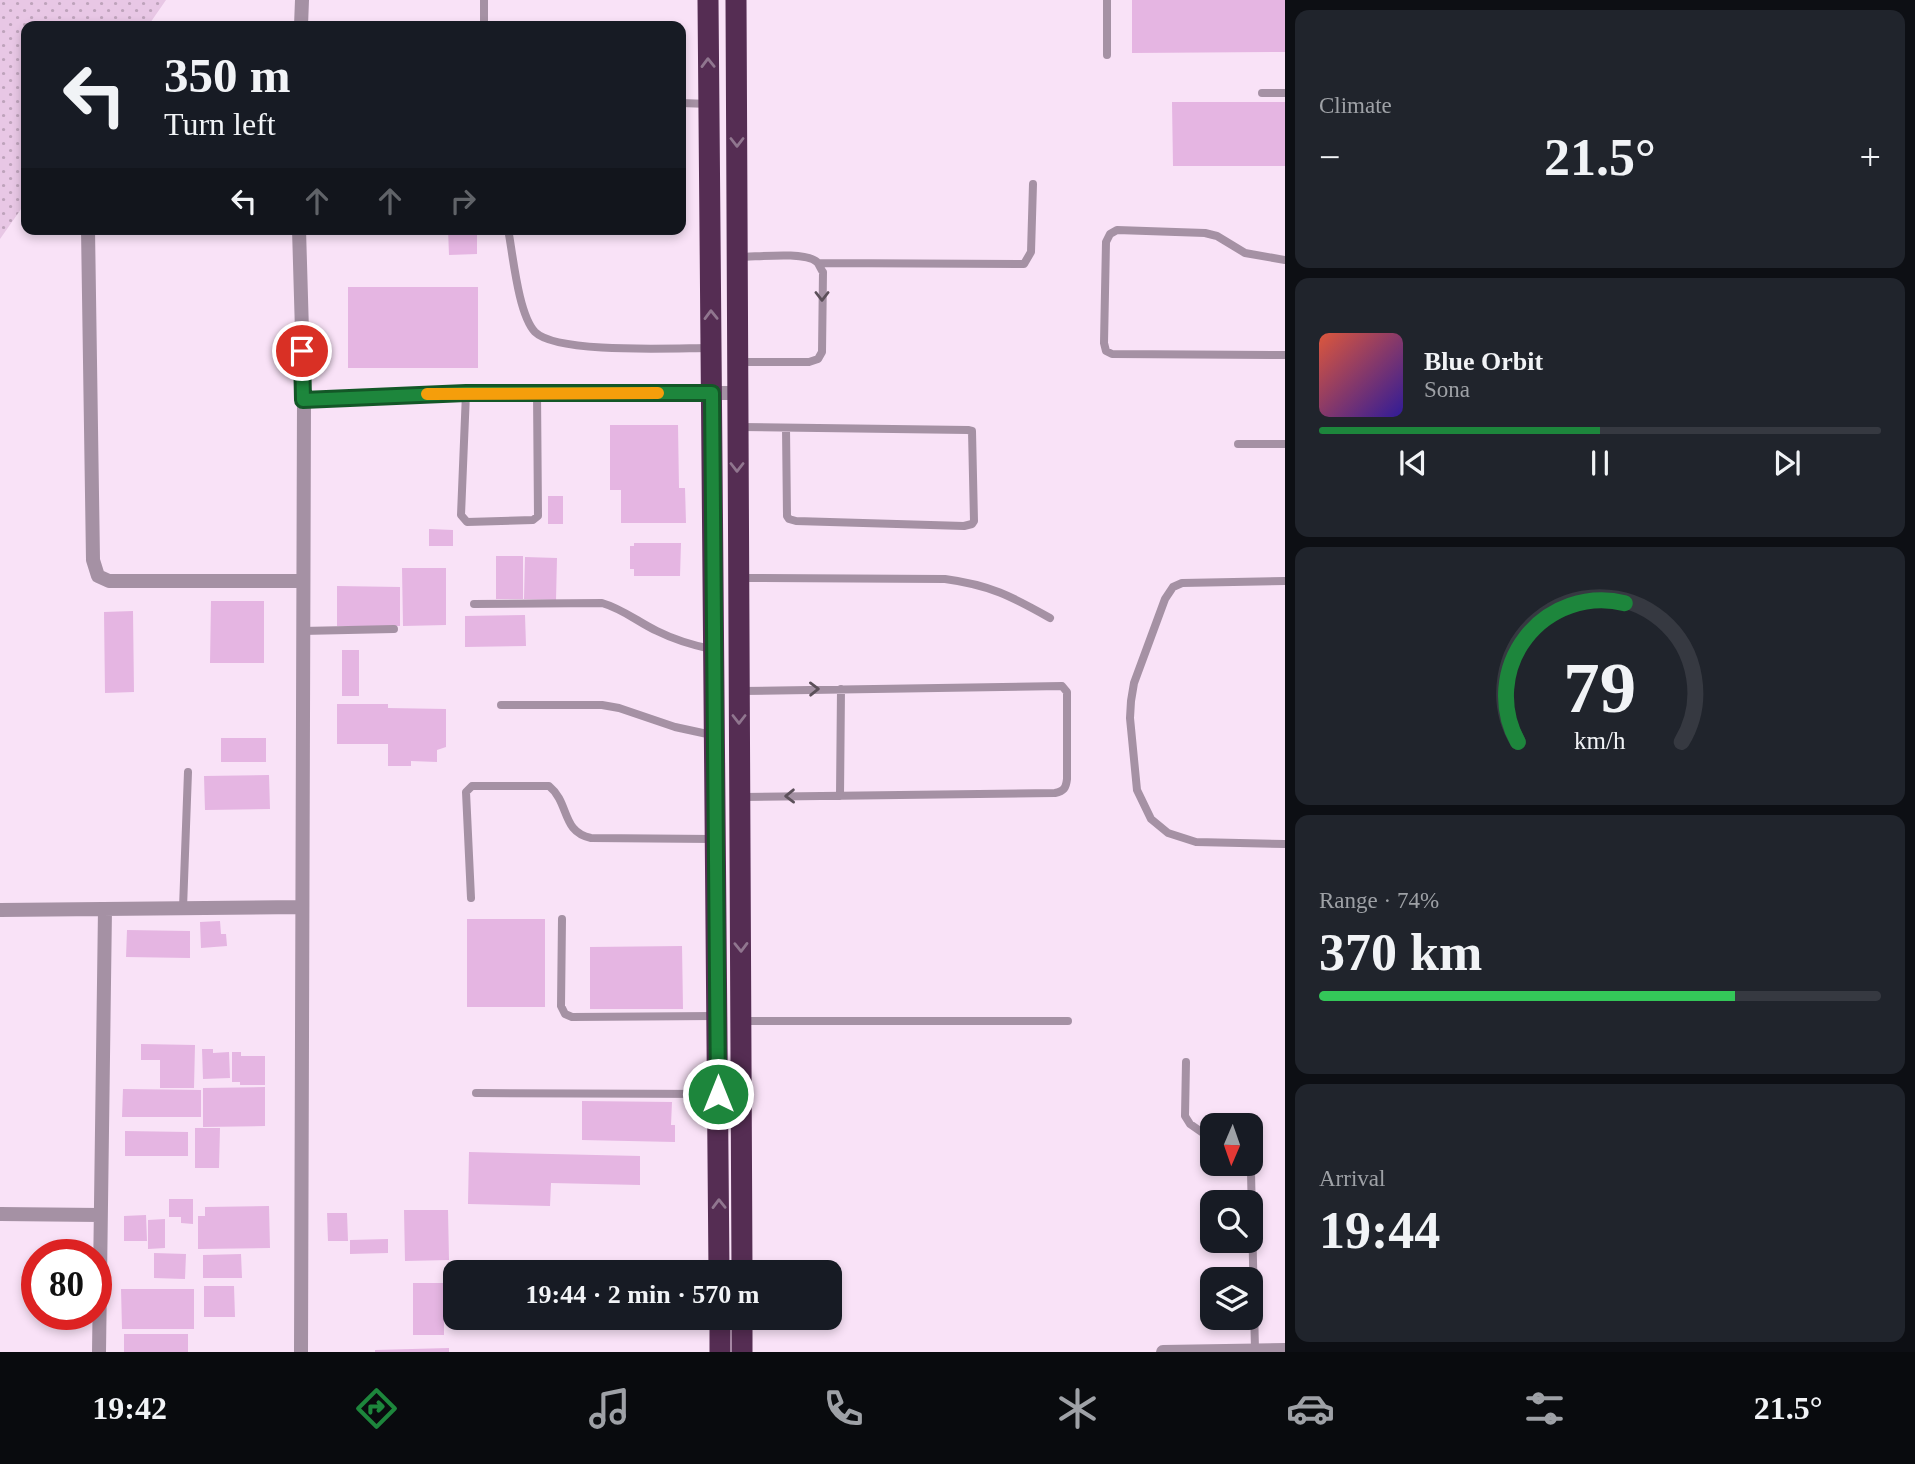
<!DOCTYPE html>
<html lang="en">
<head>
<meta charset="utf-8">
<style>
	:root { --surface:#171b24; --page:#20242c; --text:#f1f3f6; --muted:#9ea1a6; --line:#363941; --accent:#1d863c }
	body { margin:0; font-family:"Times New Roman",serif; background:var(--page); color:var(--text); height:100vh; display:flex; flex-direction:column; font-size:26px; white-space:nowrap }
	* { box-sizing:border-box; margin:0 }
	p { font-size:23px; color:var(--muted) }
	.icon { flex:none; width:38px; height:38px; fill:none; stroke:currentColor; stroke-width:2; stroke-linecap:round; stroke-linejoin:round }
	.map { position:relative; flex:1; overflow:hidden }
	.side { display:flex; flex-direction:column; gap:10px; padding:10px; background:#0d0f14; width:630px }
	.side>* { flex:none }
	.top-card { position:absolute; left:21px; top:21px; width:665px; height:214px; border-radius:14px; box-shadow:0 4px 10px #0003; background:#171b24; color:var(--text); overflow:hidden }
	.needle { width:46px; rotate:182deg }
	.fabs { position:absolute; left:1200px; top:1113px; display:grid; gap:14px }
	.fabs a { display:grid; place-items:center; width:63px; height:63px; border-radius:14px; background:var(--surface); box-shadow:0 4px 10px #0003; font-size:35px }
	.speed { position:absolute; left:21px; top:1239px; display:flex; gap:14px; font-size:35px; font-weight:700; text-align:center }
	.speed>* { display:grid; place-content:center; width:91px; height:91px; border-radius:50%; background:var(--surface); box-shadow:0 4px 10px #0003; line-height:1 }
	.speed .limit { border:10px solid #d22; background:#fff; color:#111 }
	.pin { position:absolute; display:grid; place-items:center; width:60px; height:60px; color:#fff; margin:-30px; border:4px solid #fff; border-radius:50%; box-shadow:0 2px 7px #0007 }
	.me { position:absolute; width:77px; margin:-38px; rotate:0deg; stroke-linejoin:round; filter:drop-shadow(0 0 5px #0008) }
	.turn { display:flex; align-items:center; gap:24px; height:147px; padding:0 28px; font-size:32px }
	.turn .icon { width:91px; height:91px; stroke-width:2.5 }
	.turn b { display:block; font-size:49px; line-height:60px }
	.lanes { display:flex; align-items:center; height:66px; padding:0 28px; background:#0003; justify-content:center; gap:35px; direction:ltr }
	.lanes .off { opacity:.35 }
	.big { font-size:52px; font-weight:600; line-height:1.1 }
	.side .card { flex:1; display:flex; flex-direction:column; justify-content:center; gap:10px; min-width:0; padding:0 24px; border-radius:14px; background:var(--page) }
	.side .dial { align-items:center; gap:0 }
	.dial svg { height:182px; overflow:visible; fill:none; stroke:var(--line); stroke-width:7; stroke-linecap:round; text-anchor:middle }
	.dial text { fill:var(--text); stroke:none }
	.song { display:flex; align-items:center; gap:21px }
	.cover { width:84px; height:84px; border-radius:10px; background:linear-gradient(135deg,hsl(10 70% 55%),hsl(250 70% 35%)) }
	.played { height:7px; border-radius:4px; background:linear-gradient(90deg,var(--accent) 50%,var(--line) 50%) }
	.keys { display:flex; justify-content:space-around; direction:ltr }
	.heat { display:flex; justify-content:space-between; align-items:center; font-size:38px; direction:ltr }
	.charge { height:10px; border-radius:5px; background:linear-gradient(90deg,#34c759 74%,var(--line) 0) }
	.trip { position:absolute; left:443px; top:1260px; width:399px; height:70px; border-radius:14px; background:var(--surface); box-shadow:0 4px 10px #0003; font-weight:600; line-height:70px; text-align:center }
	.dock { display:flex; height:112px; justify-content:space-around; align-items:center; background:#090b0e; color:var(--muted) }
	.dock .icon { width:49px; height:49px }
	.dock .selected { color:var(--accent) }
	.dock b { font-size:32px; color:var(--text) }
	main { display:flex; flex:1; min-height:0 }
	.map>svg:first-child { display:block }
	.grass { fill:url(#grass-dots) }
	.building { fill:#e5b5e2 }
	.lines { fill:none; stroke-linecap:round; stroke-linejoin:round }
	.lane { stroke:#a591a4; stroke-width:8 }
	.street { stroke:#a591a4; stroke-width:14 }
	.highway { stroke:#552d53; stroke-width:21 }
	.oneway { stroke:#90768f }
	.oneway2 { stroke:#5c505a }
	.route-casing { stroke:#135727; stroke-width:18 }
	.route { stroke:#1d863c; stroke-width:12 }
	.slow { stroke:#f59e0b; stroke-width:12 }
</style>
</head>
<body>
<main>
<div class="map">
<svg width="1285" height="1352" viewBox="0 0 1285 1352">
	<defs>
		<pattern id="grass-dots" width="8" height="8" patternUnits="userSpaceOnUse" patternTransform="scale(1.75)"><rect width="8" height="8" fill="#e8c7e5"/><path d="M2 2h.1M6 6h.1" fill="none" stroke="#bea3bb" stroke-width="1.8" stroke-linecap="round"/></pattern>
	</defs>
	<rect width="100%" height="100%" fill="#f9e2f7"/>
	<path class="grass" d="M 0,0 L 166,0 L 148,26 L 26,26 L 26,202 L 0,239 Z"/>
	<path class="building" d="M 1132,0 L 1285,0 L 1285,52 L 1132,53 Z
		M 1172,102 L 1285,102 L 1285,166 L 1173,166 Z
		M 448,229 L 477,229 L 477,254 L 449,255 Z
		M 348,287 L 478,287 L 478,368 L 348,368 Z
		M 610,425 L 678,425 L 679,488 L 685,488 L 686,523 L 621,523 L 621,490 L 610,490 Z
		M 548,496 L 563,496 L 563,524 L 548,524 Z
		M 429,529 L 453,530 L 453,546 L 429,546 Z
		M 634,543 L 681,543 L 680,576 L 634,576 L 634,569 L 630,569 L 630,546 L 634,546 Z
		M 496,556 L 523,556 L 523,599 L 496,599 Z
		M 525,557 L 557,558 L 556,600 L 524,599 Z
		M 402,568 L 446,568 L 446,625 L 403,626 Z
		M 337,586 L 400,587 L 400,626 L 337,626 Z
		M 211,601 L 264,601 L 264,663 L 210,663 Z
		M 133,611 L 134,692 L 105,693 L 104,612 Z
		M 525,615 L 526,646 L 465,647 L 465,616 Z
		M 342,650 L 359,650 L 359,696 L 342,696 Z
		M 337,704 L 388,704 L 388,708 L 446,709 L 446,747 L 437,750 L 437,762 L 411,761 L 411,766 L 388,766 L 388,744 L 337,744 Z
		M 221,738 L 266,738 L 266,762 L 221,762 Z
		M 269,775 L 270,809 L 205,810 L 204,776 Z
		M 467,919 L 545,919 L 545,1007 L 467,1007 Z
		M 220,921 L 221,934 L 226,934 L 227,946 L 201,948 L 200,922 Z
		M 127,930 L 190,931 L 190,958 L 126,957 Z
		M 682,946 L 683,1009 L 590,1009 L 590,947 Z
		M 141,1044 L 195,1045 L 194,1088 L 160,1088 L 160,1060 L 141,1060 Z
		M 202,1049 L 213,1049 L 213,1053 L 229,1052 L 230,1078 L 203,1079 Z
		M 232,1052 L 241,1052 L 241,1056 L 265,1056 L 265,1085 L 240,1085 L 240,1082 L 232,1082 Z
		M 265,1087 L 265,1126 L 203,1127 L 203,1088 Z
		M 123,1089 L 201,1090 L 201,1117 L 122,1117 Z
		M 582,1101 L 672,1102 L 671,1125 L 675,1125 L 675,1142 L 582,1140 Z
		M 195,1128 L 220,1128 L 219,1168 L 195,1168 Z
		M 125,1131 L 188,1132 L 188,1156 L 125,1156 Z
		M 469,1152 L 640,1156 L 640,1185 L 551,1183 L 550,1206 L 468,1204 Z
		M 169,1199 L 193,1199 L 193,1224 L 181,1223 L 181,1217 L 169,1217 Z
		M 269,1206 L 270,1248 L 198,1249 L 198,1216 L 205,1216 L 205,1207 Z
		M 404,1210 L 448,1210 L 449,1260 L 405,1261 Z
		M 327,1213 L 347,1213 L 348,1241 L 328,1241 Z
		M 146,1215 L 147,1241 L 124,1241 L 124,1216 Z
		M 165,1219 L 165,1248 L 148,1249 L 148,1220 Z
		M 388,1239 L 388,1253 L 350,1254 L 350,1240 Z
		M 154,1253 L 186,1254 L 185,1279 L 154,1278 Z
		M 241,1254 L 242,1278 L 203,1278 L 203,1255 Z
		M 413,1283 L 444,1283 L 444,1335 L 413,1335 Z
		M 204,1286 L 234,1286 L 235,1317 L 204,1317 Z
		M 121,1289 L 194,1289 L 194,1329 L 122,1329 Z
		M 124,1334 L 188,1334 L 188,1352 L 124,1352 Z
		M 449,1348 L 449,1352 L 375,1352 L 375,1350 Z"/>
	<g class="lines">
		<path class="lane" d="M 484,26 L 484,0
			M 1107,55 L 1107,0
			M 1262,93 L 1285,93
			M 681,103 L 709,104
			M 508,229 C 513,254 518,314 535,332 C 557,354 675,348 709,348
			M 1285,260 L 1245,253 L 1217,236 L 1205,233 L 1117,230 L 1110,234 L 1106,242 L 1104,343 L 1106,351 L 1112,354 L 1285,355
			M 819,263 L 1024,264 L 1031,252 L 1033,184
			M 740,362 L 809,362 L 818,359 L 822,352 L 823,272 C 821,270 819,264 817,262 C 805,251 757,257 740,257
			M 466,393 L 461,515 L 467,522 L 533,520 L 538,516 L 537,392
			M 740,427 L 968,430 L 972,431 L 974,521 L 972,524 L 964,526 L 796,521 L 789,519 L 787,516 L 786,428
			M 1238,444 L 1285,444
			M 741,578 L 945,579 C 990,585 1011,596 1050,618
			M 1285,581 L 1182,583 L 1173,587 L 1165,599 L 1134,683 L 1131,701 L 1130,718 L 1137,790 L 1151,819 L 1168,833 L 1196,842 L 1285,844
			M 474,604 L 602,603 C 623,609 638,622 657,631 C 675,640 692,645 711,649
			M 302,631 L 394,629
			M 741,691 L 1062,686 L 1067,692 L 1067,779 C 1066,788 1064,791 1055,793 L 742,797
			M 501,705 L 602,705 L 619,708 L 675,727 L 712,735
			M 840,796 L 841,689
			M 471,898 L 466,792 L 472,786 L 549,786 C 570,803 561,832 591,838 L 713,839
			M 183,908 L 188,772
			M 562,919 L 561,1006 L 565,1014 L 572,1017 L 714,1016
			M 742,1021 L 1068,1021
			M 1186,1062 L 1185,1116 L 1190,1124 L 1213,1140
			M 476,1093 L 715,1094
			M 1247,1164 L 1251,1172 L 1255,1350"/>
		<path class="street" d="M 301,26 L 302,0
			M 88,229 L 93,560 L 98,576 L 109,581 L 302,581
			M 299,229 L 304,400 L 301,1352
			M 304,400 L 466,393 L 737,393
			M 0,910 L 302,907
			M 0,1214 L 100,1215
			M 99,1352 L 105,909
			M 1163,1352 L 1285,1350"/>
		<path class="highway" d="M 708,0 L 719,1272
			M 736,0 L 742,1272
			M 720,1318 L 720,1352
			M 742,1318 L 742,1352"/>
	</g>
	<defs><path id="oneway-chevron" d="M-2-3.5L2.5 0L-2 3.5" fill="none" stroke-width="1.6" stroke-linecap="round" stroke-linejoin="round" transform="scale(1.75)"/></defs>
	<g class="oneway">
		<use href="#oneway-chevron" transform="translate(708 63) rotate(-91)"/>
		<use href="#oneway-chevron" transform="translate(737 142) rotate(90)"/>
		<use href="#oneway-chevron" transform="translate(711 315) rotate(-91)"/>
		<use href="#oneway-chevron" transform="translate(737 467) rotate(90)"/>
		<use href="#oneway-chevron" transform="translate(739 719) rotate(90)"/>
		<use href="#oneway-chevron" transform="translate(741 947) rotate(89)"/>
		<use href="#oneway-chevron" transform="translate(719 1204) rotate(-91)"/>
	</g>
	<g class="oneway2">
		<use href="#oneway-chevron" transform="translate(822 296) rotate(90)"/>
		<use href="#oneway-chevron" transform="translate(814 689) rotate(-1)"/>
		<use href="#oneway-chevron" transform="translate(790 796) rotate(179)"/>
	</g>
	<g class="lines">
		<g class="route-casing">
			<path id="route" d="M 302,351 L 303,400 L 466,393 L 712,393 L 718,1094"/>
		</g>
		<use href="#route" class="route"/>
		<path class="slow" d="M 427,394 L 658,393"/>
	</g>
</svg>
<div class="fabs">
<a><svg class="needle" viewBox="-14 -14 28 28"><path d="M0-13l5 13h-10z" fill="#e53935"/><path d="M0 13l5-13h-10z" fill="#9ea1a6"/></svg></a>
<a><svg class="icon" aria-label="search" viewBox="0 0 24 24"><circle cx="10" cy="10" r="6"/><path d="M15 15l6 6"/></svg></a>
<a><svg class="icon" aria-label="layers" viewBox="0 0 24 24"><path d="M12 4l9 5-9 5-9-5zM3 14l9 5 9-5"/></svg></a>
</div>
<div class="speed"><div class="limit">80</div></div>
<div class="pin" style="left:302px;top:351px;background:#d93025"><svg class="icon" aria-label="arrive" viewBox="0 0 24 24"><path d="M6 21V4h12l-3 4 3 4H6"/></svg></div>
<svg class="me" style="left:718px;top:1094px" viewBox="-20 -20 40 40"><circle r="17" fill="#1d863c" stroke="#fff" stroke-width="3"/><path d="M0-11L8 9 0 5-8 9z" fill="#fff"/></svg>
<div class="trip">19:44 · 2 min · 570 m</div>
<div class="top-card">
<div class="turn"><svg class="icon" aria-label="left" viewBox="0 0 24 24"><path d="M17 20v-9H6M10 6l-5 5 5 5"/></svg><div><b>350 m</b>Turn left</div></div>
<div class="lanes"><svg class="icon" aria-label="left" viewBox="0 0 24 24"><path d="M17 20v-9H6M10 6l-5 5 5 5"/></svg><svg class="icon off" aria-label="ahead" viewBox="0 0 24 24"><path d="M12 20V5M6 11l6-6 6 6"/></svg><svg class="icon off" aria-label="ahead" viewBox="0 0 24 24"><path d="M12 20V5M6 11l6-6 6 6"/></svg><svg class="icon off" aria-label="right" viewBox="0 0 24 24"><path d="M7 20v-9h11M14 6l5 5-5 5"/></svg></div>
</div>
</div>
<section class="side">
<div class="card"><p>Climate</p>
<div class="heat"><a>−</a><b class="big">21.5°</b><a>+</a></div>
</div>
<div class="card">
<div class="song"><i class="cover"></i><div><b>Blue Orbit</b><p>Sona</p></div></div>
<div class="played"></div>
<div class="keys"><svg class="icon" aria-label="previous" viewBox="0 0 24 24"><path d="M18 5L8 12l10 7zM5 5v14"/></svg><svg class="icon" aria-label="pause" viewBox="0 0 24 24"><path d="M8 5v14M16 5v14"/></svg><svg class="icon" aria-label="next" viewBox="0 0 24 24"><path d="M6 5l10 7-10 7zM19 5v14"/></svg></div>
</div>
<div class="card dial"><svg viewBox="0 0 100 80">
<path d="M14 69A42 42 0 1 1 86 69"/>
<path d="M14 69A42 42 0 0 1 61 8" stroke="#1d863c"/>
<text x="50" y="56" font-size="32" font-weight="700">79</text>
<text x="50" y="72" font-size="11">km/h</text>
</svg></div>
<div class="card"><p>Range · 74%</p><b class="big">370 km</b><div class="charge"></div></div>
<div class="card"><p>Arrival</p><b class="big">19:44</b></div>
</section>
</main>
<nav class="dock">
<b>19:42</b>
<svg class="icon selected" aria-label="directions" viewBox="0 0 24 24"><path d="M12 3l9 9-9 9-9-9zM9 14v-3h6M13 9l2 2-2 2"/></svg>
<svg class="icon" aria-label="music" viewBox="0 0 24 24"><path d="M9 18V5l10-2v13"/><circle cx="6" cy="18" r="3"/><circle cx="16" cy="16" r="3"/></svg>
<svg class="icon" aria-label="phone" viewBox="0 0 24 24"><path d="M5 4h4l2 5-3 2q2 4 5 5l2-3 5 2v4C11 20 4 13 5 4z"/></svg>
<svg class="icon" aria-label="climate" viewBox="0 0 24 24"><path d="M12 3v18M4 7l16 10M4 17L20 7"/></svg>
<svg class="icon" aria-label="car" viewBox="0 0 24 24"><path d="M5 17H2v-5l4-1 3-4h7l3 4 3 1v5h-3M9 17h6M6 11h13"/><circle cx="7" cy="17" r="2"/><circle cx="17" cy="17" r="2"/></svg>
<svg class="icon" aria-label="filters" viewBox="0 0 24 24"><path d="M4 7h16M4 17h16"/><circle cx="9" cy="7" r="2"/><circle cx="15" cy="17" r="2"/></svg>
<b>21.5°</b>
</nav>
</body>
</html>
